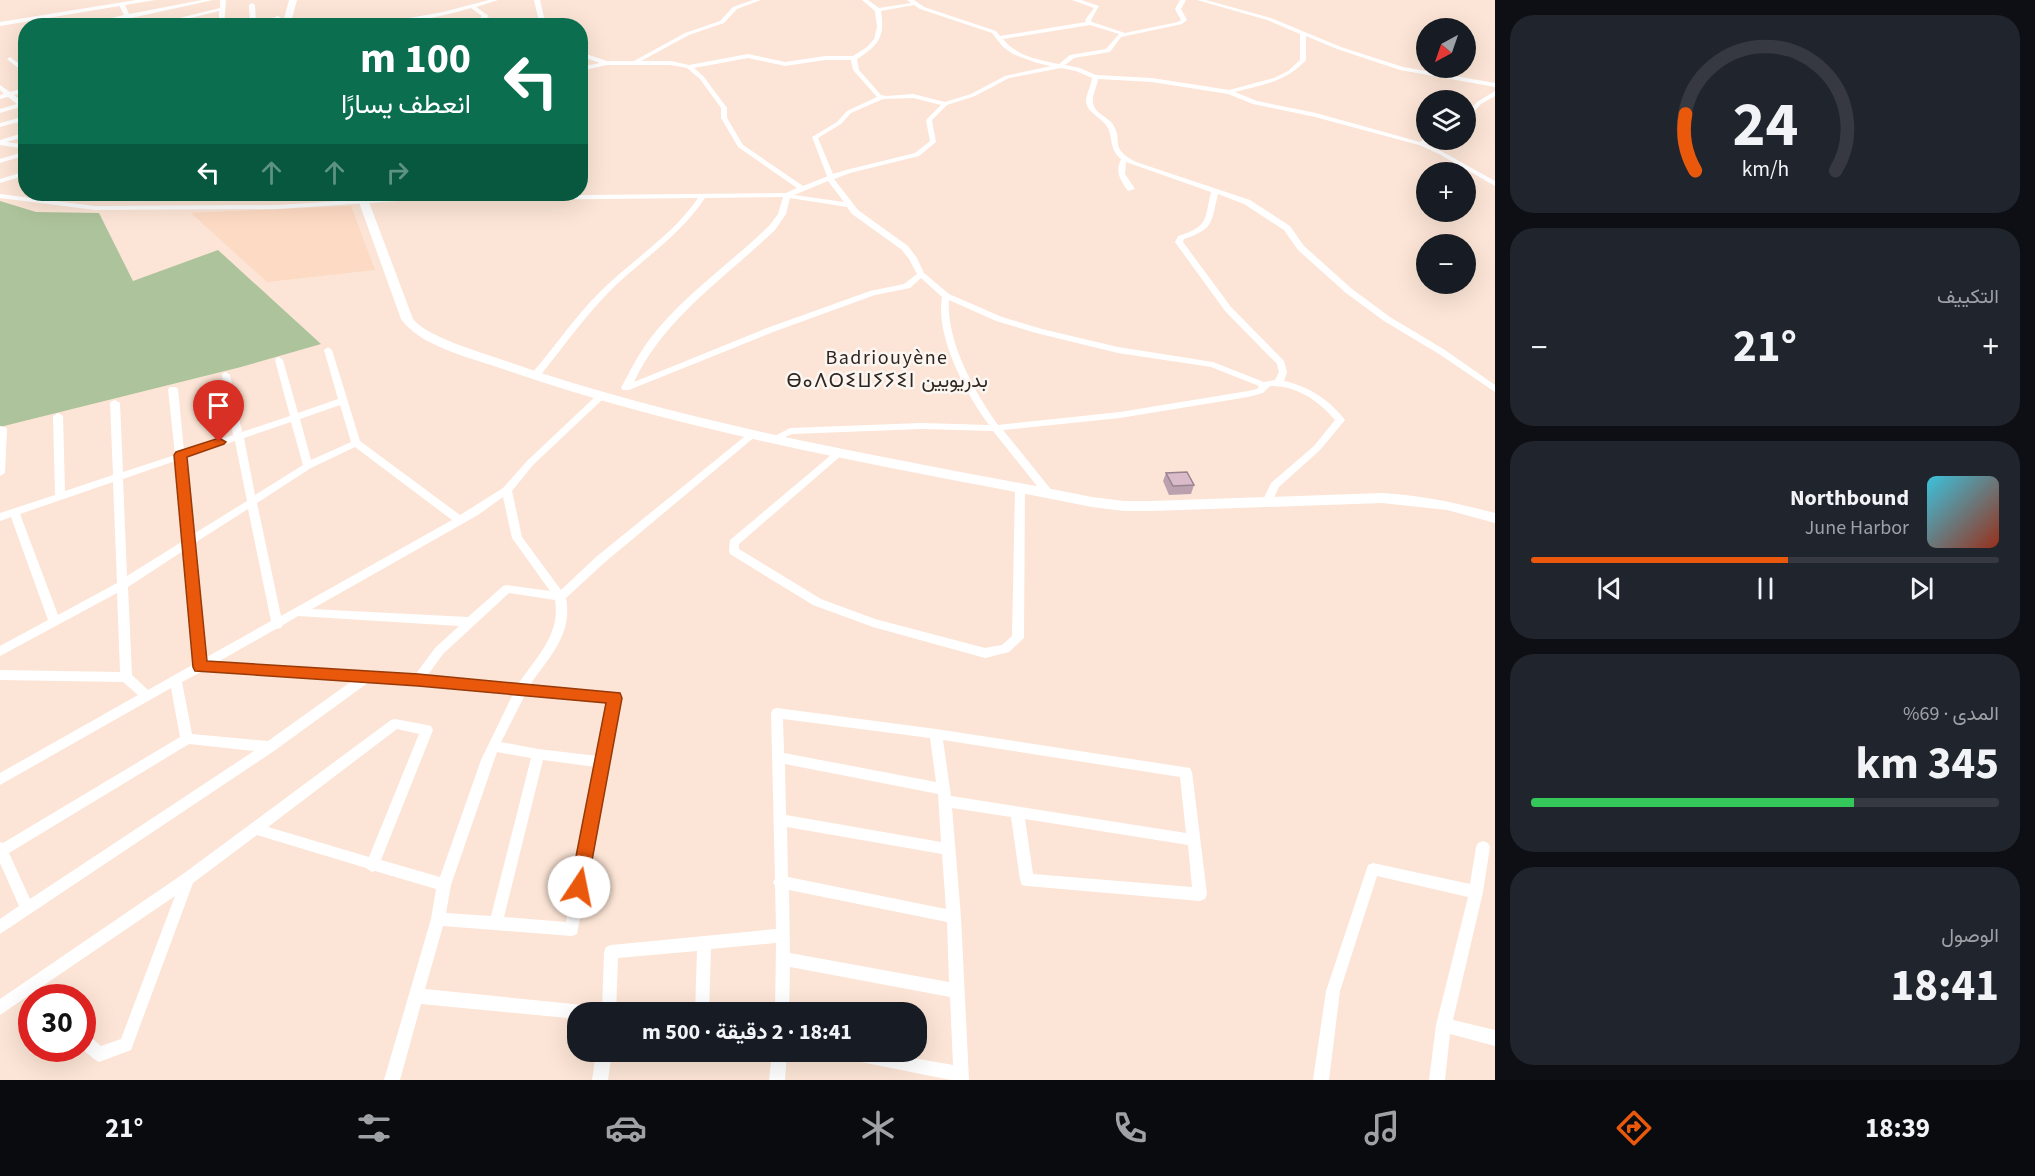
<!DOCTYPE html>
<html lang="ar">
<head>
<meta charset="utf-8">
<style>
	:root { --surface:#171b24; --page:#20242c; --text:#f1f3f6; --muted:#9ea1a6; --line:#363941; --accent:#ea580c }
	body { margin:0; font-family:"Source Sans 3",Vazirmatn,"Noto Sans Tifinagh",sans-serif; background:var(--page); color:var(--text); direction:rtl; height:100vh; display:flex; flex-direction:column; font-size:22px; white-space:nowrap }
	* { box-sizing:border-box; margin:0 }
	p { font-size:20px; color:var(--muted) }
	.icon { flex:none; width:33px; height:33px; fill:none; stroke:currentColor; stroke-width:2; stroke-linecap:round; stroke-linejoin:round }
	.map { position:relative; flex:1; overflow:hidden; direction:ltr }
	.side { display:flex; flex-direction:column; gap:15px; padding:15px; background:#0d0f14; width:540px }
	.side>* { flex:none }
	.hud { position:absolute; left:18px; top:18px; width:570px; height:183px; border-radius:24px; box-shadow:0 6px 24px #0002; direction:rtl; background:#0b6e4f; color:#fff; overflow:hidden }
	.needle { width:39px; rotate:220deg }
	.buttons { position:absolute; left:1416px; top:18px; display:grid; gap:12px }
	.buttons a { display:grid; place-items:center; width:60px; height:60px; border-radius:50%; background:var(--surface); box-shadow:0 6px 24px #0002; font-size:30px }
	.speed { position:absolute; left:18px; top:984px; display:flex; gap:12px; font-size:30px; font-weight:700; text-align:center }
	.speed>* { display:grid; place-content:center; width:78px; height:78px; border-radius:50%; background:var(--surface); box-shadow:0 6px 24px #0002; line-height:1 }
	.speed .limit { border:9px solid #d22; background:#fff; color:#111 }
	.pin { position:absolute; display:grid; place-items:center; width:51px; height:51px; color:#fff; margin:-62px -26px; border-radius:50% 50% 50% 0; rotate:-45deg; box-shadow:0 0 6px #0007 }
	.pin .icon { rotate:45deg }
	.me { position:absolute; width:66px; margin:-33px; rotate:11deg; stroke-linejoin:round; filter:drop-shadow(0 0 4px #0008) }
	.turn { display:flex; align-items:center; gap:21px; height:126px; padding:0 18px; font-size:27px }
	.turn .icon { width:78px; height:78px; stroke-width:2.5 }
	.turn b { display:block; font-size:42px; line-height:51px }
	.lanes { display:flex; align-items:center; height:57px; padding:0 18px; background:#0003; justify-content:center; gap:30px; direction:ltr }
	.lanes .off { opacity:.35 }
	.big { font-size:45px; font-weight:700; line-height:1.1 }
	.side .tile { flex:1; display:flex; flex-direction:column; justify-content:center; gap:9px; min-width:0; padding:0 21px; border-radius:24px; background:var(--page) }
	.side .dial { align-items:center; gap:0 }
	.dial svg { height:156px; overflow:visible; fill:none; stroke:var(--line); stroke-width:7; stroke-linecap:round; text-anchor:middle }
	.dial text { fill:var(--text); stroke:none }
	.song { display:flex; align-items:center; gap:18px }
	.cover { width:72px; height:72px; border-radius:9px; background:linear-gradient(135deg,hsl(190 70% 55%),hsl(10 70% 35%)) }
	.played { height:6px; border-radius:3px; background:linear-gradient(90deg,var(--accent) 55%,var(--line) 55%) }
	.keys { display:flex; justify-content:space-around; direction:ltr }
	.heat { display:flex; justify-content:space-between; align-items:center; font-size:33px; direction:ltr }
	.charge { height:9px; border-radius:4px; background:linear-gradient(90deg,#34c759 69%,var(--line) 0) }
	.trip { position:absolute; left:567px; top:1002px; width:360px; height:60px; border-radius:24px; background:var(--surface); box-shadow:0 6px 24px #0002; font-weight:700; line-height:60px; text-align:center; direction:rtl }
	.tab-bar { display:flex; height:96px; justify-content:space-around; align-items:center; background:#090b0e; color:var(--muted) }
	.tab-bar .icon { width:42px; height:42px }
	.tab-bar .current { color:var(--accent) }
	.tab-bar b { font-size:27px; color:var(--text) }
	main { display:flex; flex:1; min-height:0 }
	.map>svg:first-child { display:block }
	.built { fill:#fddac3 }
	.green { fill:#adc39b }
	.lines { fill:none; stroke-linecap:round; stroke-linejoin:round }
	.street { fill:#fff; fill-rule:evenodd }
	.secondary { fill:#fff; fill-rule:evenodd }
	.wall { fill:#bba1ae }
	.building { fill:#d9bbca; stroke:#98838d; stroke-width:1.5 }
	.route { fill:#ea580c; stroke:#983908; stroke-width:1.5 }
	.labels { text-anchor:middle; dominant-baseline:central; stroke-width:5; stroke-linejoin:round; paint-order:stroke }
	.quarter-label { font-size:20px; letter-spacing:1.5px; fill:#30261f; stroke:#fcf6f2 }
</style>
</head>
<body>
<main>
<section class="side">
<div class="tile dial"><svg viewBox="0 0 100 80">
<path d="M14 69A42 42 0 1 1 86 69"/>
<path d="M14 69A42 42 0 0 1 9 40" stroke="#ea580c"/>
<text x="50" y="56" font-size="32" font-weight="700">24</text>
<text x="50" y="72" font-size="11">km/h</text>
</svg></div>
<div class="tile"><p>التكييف</p>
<div class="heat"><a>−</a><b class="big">21°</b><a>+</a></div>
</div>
<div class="tile">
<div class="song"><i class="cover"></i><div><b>Northbound</b><p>June Harbor</p></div></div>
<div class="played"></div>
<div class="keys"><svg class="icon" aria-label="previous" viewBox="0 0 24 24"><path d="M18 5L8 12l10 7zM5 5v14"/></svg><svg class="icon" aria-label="pause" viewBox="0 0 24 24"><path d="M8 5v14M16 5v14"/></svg><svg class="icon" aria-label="next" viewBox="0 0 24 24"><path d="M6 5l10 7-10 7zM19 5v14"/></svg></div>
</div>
<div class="tile"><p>المدى · 69%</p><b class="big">345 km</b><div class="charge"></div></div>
<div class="tile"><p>الوصول</p><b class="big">18:41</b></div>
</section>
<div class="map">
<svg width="1495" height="1080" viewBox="0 0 1495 1080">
	<rect width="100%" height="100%" fill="#fce5d6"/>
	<path class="built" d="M 351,206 L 375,270 L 267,282 L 191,213 Z"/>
	<path class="green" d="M 0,201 L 36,212 L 99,213 L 133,281 L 218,250 L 321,344 L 241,367 L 0,427 Z"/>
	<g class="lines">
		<path class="street" d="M 202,0 L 213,0 L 131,18 L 135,26 L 129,26 L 126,19 L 91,26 L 82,25 L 124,15 L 119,5 L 122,3 L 125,5 L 129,14 Z
			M 220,0 L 226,0 L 224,26 L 218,26 L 218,22 L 207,26 L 197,26 L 219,19 L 219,11 L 158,26 L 146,26 L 220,8 Z
			M 489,0 L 498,0 L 476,7 L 489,16 L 478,26 L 472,26 L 482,16 L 471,8 C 436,18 399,26 363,26 L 443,12 Z
			M 534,0 L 540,0 L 546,26 L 540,26 Z
			M 753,0 L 761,0 L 737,9 L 724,23 L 689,35 L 641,61 L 671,61 L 689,65 L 748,54 L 785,62 L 825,56 L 853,56 L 867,47 L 874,39 L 877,27 L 875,11 L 862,0 L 868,0 L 879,8 L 911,3 L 907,0 L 914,0 L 924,7 L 996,31 L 1000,36 L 1086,22 L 1085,20 L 1094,8 L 1072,0 L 1081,0 L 1099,6 L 1091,20 L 1092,22 L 1125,33 L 1178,22 L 1181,20 L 1175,9 L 1180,0 L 1186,0 L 1181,9 L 1187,20 L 1182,24 L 1121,37 L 1110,52 L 1074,58 L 1065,65 L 1080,68 L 1096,75 L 1152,78 L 1229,90 L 1274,78 L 1288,71 L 1300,60 L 1300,34 L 1267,20 L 1197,0 L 1206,0 L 1271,18 L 1341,47 L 1403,67 L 1495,83 L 1495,87 L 1400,70 L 1337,49 L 1306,36 L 1306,60 C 1286,82 1262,85 1235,92 L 1257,101 L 1316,113 L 1420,142 L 1426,138 L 1429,140 L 1426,144 L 1443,152 L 1495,181 L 1495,186 L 1439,154 L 1419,145 L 1315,117 L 1253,104 L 1228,94 L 1152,82 L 1098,79 C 1097,87 1092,95 1093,102 C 1094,113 1106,116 1112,123 C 1125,141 1107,147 1136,162 L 1250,200 L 1290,226 L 1304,246 L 1352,289 L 1390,317 L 1445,350 L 1495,385 L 1495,392 L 1439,354 L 1384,321 L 1346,293 L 1298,250 L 1284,230 L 1244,204 L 1218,194 C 1211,223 1214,229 1184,239 L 1183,242 L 1231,307 L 1284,361 L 1287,372 L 1284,381 C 1308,386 1330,400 1345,420 L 1320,450 L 1279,487 L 1271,504 L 1267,506 L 1262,502 L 1271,483 L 1314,446 L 1335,420 C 1319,401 1296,385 1270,386 L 1263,393 L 1248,397 L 1120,418 L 1003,430 L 1053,492 L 1054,494 L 1049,497 L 1045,496 L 993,431 L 922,429 L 792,434 L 776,441 L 771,438 L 790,428 L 922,423 L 989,425 C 966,394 935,336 942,297 L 921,278 L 910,288 L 875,295 L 773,332 L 629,390 L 623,390 L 621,388 C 630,371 638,355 649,340 C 682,296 730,264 769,226 L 778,214 L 783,197 L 705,198 C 681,234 647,256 616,285 C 590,310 569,339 547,367 C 543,372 539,379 532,377 L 532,373 C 556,346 575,316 601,291 C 633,259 672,236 698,198 L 399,201 L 277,209 L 95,210 L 0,198 L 0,194 L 95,206 L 277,205 L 399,197 L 786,193 L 797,188 L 738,147 L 721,118 L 721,108 L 700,79 L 687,68 L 671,65 L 607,65 L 580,71 L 580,67 L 600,63 L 580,56 L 580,52 L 607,61 L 634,61 L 685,33 L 720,21 L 733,7 ZM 914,5 L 920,9 L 992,33 L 1003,47 L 1013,54 L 1037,63 L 1051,66 L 1005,76 L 971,94 L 945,102 L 913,94 L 886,96 L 881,95 L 859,70 L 857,59 C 879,45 885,37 881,11 ZM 1090,25 L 1119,34 L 1106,49 L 1070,55 L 1059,64 C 1039,60 1016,56 1003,39 ZM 748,58 L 785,66 L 825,60 L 851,60 L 853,70 L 877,97 L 847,111 L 837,122 L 812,137 L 827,176 L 826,177 L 803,186 L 743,145 L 727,118 L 727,108 L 704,77 L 694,68 ZM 1061,68 L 1076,71 L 1092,78 C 1091,86 1086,94 1086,102 C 1088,114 1103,118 1108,128 C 1113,140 1110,150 1121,159 C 1115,172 1120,180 1128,191 L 1135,189 L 1125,174 L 1126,162 L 1211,192 C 1204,221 1209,226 1178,236 L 1175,242 L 1225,311 L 1277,364 L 1279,372 L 1275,380 L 1264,382 L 1213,362 L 1118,347 L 1042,329 L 1002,317 L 949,294 L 924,273 L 917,258 L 908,246 L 858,210 L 834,179 L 850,173 L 919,156 L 936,142 L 932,120 L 947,105 L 975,96 L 1009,78 ZM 913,98 L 941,105 L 926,120 L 930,141 L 915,153 L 846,170 L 833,174 L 818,138 L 841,124 L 851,113 L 883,99 ZM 828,181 L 844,202 L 794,195 ZM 790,198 L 847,207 L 852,214 L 902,250 L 909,259 L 917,274 L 904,284 L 870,291 L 767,328 L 634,382 C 664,318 725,278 775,230 L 786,214 ZM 949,300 L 996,321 L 1036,333 L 1118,353 L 1211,367 L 1259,386 L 1257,389 L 1248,391 L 1120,412 L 998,425 C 975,393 946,341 949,300 Z
			M 252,3 L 255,5 L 256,24 L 278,16 L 281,18 L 262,26 L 250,26 L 249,5 Z
			M 10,57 L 26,69 L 26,74 L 8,60 L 7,59 Z
			M 0,85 L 10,92 L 26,88 L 26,92 L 14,95 L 26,105 L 26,111 L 20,107 L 0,113 L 0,109 L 17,104 L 8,97 L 0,99 L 0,95 L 4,94 L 0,90 Z
			M 1495,91 L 1495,96 L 1481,104 L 1468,118 L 1466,119 L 1466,114 L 1477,102 Z
			M 26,116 L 26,120 L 0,127 L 0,123 Z
			M 26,132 L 26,136 L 7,142 L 26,145 L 26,149 L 0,145 L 0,140 Z
			M 26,151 L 26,155 L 0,163 L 0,159 Z
			M 26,171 L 26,175 L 0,183 L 0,179 Z
			M 328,347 L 332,350 L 360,441 L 460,515 L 503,488 L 527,461 L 597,395 L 603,395 L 605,397 L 603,399 L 533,465 L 512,491 L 522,537 L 561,590 L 596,557 L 749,433 L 752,432 L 757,435 L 604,563 L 566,598 C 573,635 549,657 530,685 L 615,693 L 619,695 L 621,698 L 577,934 L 572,936 L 443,926 L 425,989 L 583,1005 L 588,1007 L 590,1012 L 578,1012 L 578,1019 L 421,1004 L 400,1080 L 384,1080 L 431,919 L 436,889 L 375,871 L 372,872 L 366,868 L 257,835 L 193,883 L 131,1050 L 99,1062 L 94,1059 L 81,1048 L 82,1032 L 87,1034 L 101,1046 L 121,1039 L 175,896 L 0,1015 L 0,999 L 183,874 L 391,720 L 395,719 L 427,725 L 431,726 L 433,730 L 381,860 L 440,877 L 481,760 L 513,694 L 369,682 L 274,751 L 0,934 L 0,919 L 19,906 L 0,863 L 0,842 L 3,843 L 180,737 L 171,688 L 0,785 L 0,773 L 138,695 L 123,682 L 0,680 L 0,670 L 120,672 L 117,593 L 0,656 L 0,646 L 48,620 L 11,517 L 0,521 L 0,513 L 55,495 L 53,416 L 58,413 L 63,416 L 65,491 L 113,475 L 110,403 L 112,401 L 115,400 L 120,403 L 123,472 L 175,455 L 168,389 L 170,387 L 176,387 L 178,389 L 184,451 L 233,435 L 222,375 L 223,373 L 226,372 L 230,375 L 242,432 L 290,416 L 275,360 L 276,358 L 279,357 L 283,360 L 298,413 L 338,399 L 324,350 ZM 340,405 L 351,442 L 311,460 L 300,419 ZM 291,422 L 303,465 L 255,495 L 244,438 ZM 235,441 L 247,501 L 192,535 L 185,458 ZM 355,447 L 452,520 L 281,616 L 257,503 L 311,468 ZM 175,461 L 183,541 L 127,576 L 123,479 ZM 113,482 L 117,583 L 58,615 L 20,514 ZM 503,497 L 512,538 L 550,591 L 507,585 L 503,586 L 468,617 L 312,609 L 478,515 ZM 248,509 L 271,621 L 205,658 L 193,544 ZM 183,551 L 194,664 L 148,690 L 132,675 L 128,587 ZM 509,593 L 555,600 C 561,634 536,658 518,684 L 427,676 L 443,654 ZM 298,616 L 459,626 L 435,648 L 415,675 L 216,663 L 276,629 L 281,628 L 283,625 ZM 201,672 L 352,681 L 268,741 L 192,734 L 182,682 ZM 525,695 L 608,702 L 598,756 L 538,749 L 501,742 ZM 397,729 L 419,734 L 369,857 L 268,827 ZM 189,744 L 254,751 L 30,899 L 9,853 ZM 497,752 L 531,758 L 491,916 L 446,913 L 451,885 ZM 543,760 L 596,767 L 566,922 L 504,917 Z
			M 0,426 L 5,427 L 7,429 L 5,473 L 0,476 Z
			M 840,449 L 845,452 L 843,454 L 739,544 L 739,549 L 821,599 L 875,619 L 985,648 L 1002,645 L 1012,636 L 1015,489 L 1016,487 L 1024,487 L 1025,489 L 1024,638 L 1009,652 L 985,658 L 873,627 L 813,605 L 730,554 L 729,551 L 730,540 L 837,450 Z
			M 777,708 L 936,729 L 1190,768 L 1192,772 L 1207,894 L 1205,899 L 1200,901 L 1027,886 L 1022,885 L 1020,880 L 1011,817 L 952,808 L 961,917 L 969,1080 L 951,1080 L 836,1057 L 834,1052 L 880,1052 L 953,1065 L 950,997 L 790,967 L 789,1012 L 775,1012 L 776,943 L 711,949 L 709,1012 L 695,1012 L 697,951 L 618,958 L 616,1012 L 602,1012 L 604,952 L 606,947 L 611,945 L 776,929 L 775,886 L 773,882 L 775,879 L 771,713 L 773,709 ZM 783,719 L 930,738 L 936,782 L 784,753 ZM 943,740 L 1180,777 L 1186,833 L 951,796 ZM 785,764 L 938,794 L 941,842 L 786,815 ZM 1025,819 L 1188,845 L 1192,887 L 1033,874 ZM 787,827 L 942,854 L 946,909 L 788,877 ZM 789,890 L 947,922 L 949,982 L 790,953 Z
			M 1483,841 L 1488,843 L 1490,847 L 1483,892 L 1453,1020 L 1495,1030 L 1495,1046 L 1450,1034 L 1445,1080 L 1429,1080 L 1436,1025 L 1468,897 L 1377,876 L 1340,991 L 1329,1080 L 1313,1080 L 1326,991 L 1368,865 L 1373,863 L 1470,884 L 1476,847 L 1478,843 Z
			M 596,1052 L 612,1052 L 608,1080 L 592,1080 Z
			M 772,1052 L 787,1052 L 785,1080 L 769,1080 Z"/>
		<path class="secondary" d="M 136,0 L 155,0 L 0,26 L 0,22 Z
			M 289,0 L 297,0 L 290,26 L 282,26 Z
			M 356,194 L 366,194 L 413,319 C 427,337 480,352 503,360 C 693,427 894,458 1092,497 L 1124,501 L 1152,501 L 1382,493 C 1421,495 1457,503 1495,513 L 1495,523 L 1447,510 L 1382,503 L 1152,511 L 1124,511 L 1092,507 C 892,467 689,435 497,367 C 467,357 419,345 401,319 Z"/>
	</g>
	<path class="wall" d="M 1166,473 L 1194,485 L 1191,494 L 1169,495 L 1163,481 Z"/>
	<path class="building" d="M 1187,472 L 1194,485 L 1173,486 L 1166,473 Z"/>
	<path class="route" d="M 219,438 L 226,442 L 224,444 L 187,457 L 207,661 L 418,674 L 620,693 L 622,698 L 586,893 L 579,896 L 573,893 L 570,887 L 606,703 L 418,686 L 195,671 L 193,667 L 174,455 L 176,452 Z"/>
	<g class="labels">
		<g class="quarter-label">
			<text x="887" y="358">Badriouyène<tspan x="887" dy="23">ⴱⴰⴷⵔⵉⵡⵢⵢⵉⵏ بدريويين</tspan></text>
		</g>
	</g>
</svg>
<div class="buttons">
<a><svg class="needle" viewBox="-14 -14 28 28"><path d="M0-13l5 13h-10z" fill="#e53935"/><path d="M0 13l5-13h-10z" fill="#9ea1a6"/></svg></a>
<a><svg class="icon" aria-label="layers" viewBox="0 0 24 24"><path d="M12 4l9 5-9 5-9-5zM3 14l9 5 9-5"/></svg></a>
<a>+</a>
<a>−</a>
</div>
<div class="speed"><div class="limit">30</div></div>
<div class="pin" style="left:219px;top:442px;background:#d93025"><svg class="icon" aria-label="arrive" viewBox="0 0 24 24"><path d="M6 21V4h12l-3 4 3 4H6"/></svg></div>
<svg class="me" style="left:579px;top:887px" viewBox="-20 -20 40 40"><circle r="19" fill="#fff"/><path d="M0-13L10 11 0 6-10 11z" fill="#ea580c"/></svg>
<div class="trip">18:41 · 2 دقيقة · 500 m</div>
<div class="hud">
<div class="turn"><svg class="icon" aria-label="left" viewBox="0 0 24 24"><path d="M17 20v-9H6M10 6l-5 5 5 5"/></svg><div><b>100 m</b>انعطف يسارًا</div></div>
<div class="lanes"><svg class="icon" aria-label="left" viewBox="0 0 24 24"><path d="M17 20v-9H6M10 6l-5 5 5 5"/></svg><svg class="icon off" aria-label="ahead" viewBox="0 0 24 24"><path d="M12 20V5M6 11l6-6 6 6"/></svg><svg class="icon off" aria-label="ahead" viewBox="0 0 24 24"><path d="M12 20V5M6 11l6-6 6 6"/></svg><svg class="icon off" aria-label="right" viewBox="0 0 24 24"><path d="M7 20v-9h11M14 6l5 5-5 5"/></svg></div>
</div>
</div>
</main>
<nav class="tab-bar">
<b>18:39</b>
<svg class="icon current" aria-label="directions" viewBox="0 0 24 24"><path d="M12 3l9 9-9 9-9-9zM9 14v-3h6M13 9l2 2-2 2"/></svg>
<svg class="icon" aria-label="music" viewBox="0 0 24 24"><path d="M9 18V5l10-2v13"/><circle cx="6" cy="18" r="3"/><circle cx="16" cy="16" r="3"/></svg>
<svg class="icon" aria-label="phone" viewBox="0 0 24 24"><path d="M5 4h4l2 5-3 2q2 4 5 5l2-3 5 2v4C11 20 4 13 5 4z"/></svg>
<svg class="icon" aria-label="climate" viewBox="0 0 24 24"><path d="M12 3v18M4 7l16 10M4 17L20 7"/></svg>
<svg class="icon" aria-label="car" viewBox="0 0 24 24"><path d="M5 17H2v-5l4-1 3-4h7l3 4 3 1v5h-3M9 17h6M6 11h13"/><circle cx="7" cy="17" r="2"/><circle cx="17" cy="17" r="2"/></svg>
<svg class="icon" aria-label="filters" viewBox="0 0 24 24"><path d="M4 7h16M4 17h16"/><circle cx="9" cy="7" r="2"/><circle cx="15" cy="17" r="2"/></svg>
<b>21°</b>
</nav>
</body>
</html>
